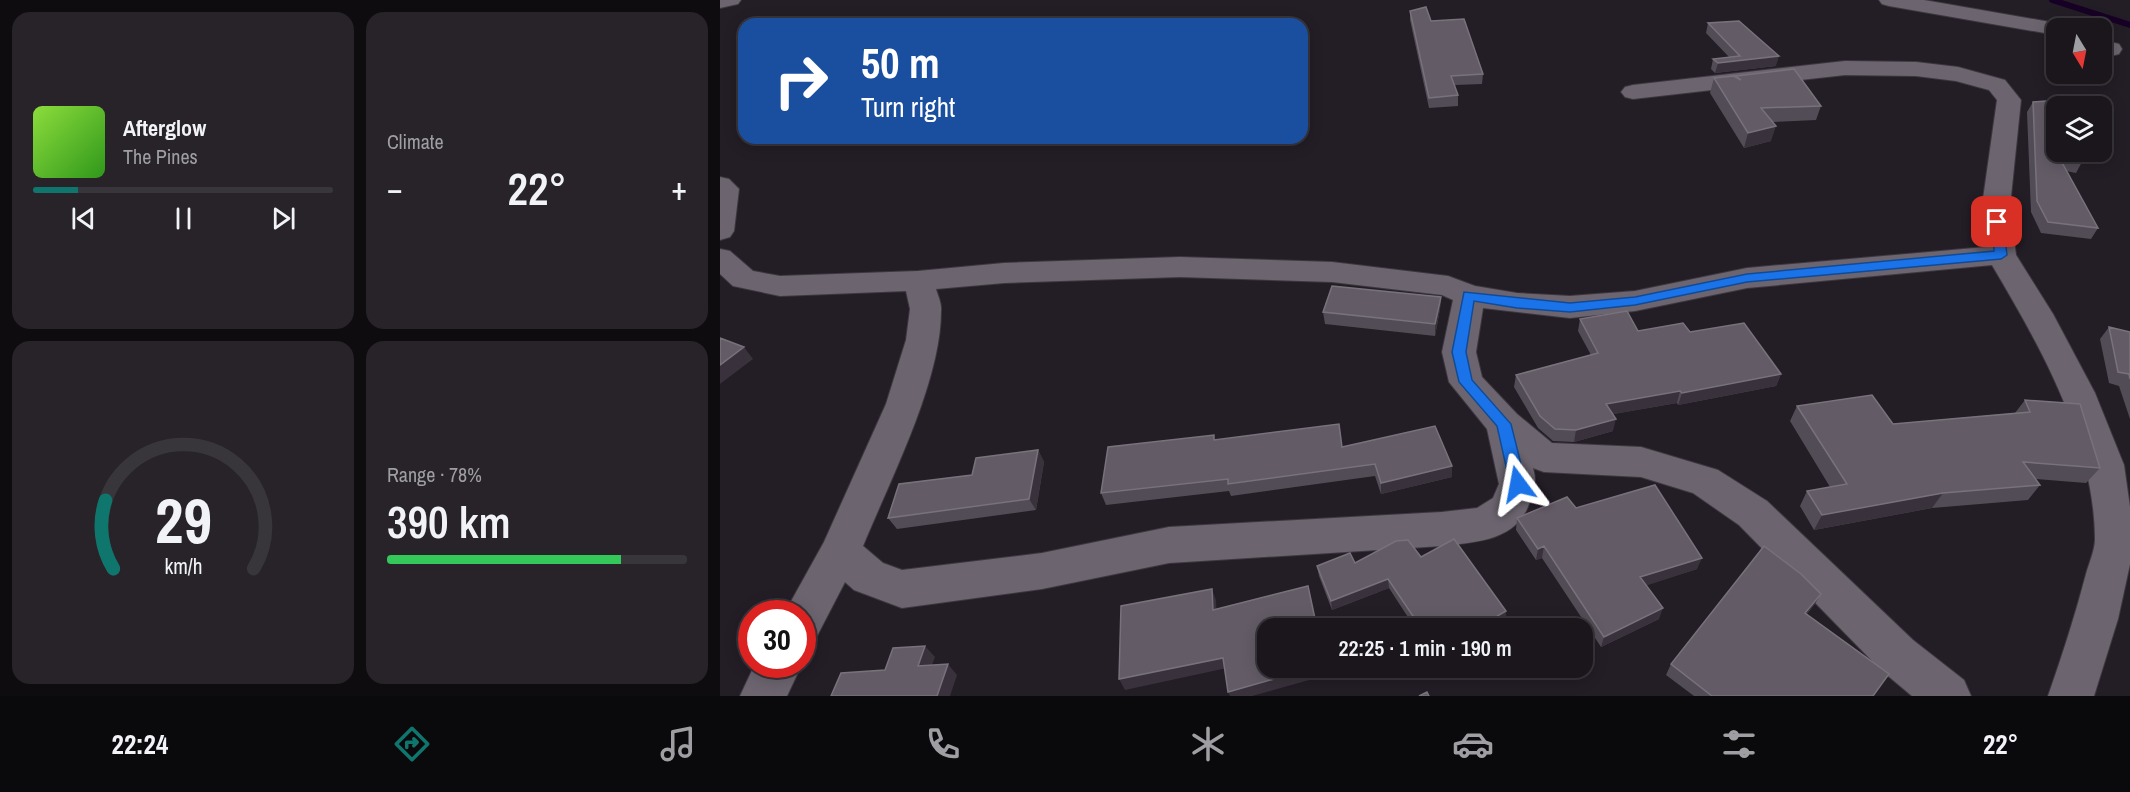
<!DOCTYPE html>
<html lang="en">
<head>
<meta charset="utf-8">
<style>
	:root { --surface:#1a161c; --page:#272329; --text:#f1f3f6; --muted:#9f9fa3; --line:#38353b; --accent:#0f766e }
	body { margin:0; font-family:"Archivo Narrow",sans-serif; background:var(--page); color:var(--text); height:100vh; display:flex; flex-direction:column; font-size:22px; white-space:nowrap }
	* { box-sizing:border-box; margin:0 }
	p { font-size:20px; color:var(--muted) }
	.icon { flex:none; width:33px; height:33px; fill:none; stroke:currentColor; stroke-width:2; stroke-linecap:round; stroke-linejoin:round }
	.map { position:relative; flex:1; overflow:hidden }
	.panel { display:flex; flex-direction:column; gap:12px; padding:12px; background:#0e0c0f; width:720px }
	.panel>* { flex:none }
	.hud { position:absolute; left:18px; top:18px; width:570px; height:126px; border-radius:18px; box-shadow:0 3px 15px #0003,0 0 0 2px var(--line); background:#1a4fa0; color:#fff; overflow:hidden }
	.needle { width:39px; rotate:170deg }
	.controls { position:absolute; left:1326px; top:18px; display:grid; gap:12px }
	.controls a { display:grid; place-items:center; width:66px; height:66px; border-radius:12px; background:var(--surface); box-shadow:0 3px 15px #0003,0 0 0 2px var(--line); font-size:30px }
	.speed { position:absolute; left:18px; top:600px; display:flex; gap:12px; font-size:30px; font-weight:700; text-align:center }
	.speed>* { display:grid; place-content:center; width:78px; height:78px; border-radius:50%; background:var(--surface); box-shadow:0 3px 15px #0003,0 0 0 2px var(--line); line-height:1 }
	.speed .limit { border:9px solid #d22; background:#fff; color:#111 }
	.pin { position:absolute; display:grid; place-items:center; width:51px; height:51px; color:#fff; margin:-26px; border-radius:12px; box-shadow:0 3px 9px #0006 }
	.me { position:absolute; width:66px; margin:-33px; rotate:347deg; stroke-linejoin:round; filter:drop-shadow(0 0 4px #0008) }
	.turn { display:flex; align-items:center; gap:21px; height:126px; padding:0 24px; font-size:27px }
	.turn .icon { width:78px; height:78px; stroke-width:2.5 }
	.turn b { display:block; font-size:42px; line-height:51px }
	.big { font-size:45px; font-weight:600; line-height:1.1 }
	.panel .widget { flex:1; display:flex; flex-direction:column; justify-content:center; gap:9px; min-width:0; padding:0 21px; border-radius:18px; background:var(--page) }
	.panel .dial { align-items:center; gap:0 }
	.dial svg { height:156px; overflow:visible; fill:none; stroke:var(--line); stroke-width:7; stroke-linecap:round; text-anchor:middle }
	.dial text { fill:var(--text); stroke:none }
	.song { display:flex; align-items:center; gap:18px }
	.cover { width:72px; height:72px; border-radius:9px; background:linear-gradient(135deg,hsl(90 70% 55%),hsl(110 70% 35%)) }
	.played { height:6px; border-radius:3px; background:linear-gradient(90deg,var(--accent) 15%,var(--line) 15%) }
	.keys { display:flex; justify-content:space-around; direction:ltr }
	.heat { display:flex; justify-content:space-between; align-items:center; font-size:33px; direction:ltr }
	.charge { height:9px; border-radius:4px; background:linear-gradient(90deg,#34c759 78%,var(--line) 0) }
	.panel .tiles { flex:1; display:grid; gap:12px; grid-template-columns:repeat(2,1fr) }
	.trip { position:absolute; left:537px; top:618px; width:336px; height:60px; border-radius:18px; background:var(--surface); box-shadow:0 3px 15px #0003,0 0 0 2px var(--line); font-weight:600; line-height:60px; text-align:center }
	.tab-bar { display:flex; height:96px; justify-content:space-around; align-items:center; background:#0a090b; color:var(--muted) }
	.tab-bar .icon { width:42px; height:42px }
	.tab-bar .selected { color:var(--accent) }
	.tab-bar b { font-size:27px; color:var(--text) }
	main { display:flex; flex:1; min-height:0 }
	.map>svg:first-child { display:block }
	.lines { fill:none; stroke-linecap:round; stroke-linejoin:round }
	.stream { stroke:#170025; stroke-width:6 }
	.minor-casing { stroke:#3d3840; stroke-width:2 }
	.minor { fill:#6c6570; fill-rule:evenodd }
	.wall { fill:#524c56 }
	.shaded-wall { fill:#39323c }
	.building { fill:#635c67; stroke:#78727c; stroke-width:1.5 }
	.route { fill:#1a73e8; stroke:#114b97; stroke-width:1.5 }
</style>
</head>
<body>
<main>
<section class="panel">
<div class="tiles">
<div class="widget">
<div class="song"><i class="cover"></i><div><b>Afterglow</b><p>The Pines</p></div></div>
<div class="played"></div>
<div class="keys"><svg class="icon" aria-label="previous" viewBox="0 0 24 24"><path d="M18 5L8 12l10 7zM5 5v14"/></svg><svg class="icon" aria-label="pause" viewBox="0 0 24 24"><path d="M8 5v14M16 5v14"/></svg><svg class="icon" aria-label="next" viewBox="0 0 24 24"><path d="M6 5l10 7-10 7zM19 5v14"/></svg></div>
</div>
<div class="widget"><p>Climate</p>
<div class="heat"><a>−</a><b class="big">22°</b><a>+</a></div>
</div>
<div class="widget dial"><svg viewBox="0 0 100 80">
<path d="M14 69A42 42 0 1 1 86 69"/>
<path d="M14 69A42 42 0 0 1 10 34" stroke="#0f766e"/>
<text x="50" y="56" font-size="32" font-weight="700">29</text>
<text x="50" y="72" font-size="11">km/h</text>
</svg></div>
<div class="widget"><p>Range · 78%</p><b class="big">390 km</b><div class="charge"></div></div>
</div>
</section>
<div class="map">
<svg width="1410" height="696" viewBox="0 0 1410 696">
	<rect width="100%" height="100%" fill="#231d26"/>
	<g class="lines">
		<path class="stream" d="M 1332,0 L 1410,25"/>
		<g class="minor-casing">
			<path id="minor" d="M 0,0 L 21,0 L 18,4 L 0,8 Z
				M 1159,0 L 1204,0 L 1336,23 L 1346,28 L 1336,28 L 1336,35 L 1169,6 L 1162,4 Z
				M 1382,40 L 1399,44 L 1402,49 L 1399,54 L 1391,56 L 1382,53 Z
				M 1125,61 L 1196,62 L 1238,67 L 1285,80 L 1301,100 L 1290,206 L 1296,255 L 1333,314 L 1375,393 L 1404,465 L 1410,507 L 1410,564 L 1398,619 L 1374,696 L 1328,696 C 1342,656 1355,616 1366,574 C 1369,563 1375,550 1375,539 C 1374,440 1321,348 1272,265 L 1027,288 L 915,311 L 850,318 L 763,308 L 756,352 L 762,377 L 797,414 L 832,443 L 921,447 L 998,470 L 1047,501 L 1193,640 L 1244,680 L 1251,696 L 1192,696 L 1161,670 L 1019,525 L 973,493 L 921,477 L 824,472 L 813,468 C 817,483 815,490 809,504 C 796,541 756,542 722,546 L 449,563 L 322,589 L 182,608 L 134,590 L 125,582 L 97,636 L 82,642 L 82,614 L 64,614 L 104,542 L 166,404 L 186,340 L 190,309 L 186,291 L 60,296 L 13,286 L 0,274 L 0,249 L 10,251 L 33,271 L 60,276 L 198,271 L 284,263 L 460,257 L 612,262 L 728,276 L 755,286 L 797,293 L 850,296 L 915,291 L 1027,268 L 1266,247 L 1262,206 L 1277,100 L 1269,90 L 1236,81 L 1196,76 L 1125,75 L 913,99 L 905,97 L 901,92 L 905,87 L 913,85 ZM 460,277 L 612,282 L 722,295 L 733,300 L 722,352 L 729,382 L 767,429 L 779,484 L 773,498 L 757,508 L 722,512 L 449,527 L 322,553 L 182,570 L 163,563 L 143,546 C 170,480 221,382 221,311 C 222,304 218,296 216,289 L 284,283 Z
				M 0,177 L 9,179 L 19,189 L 14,231 L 10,237 L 0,240 Z
				M 35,664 L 82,664 L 67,696 L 20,696 Z"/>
		</g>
		<use href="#minor" class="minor"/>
	</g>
	<path class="wall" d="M 690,11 L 711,21 L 763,74 L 762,84 L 735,85 L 738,95 L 738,106 L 709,108 L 690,20 Z
		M 988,23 L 1056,66 L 995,73 L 991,69 L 993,59 L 1009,57 L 986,33 Z
		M 1016,76 L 1101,106 L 1096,120 L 1052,122 L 1051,141 L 1024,148 L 990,93 L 994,78 L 1016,77 Z
		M 1313,102 L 1336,152 L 1378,152 L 1387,153 L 1380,164 L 1362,160 L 1362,162 L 1356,173 L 1346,171 L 1378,228 L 1371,239 L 1321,233 L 1311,212 L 1307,112 Z
		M 721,297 L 720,309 L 715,336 L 605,324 L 603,312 Z
		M 860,319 L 918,331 L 970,332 L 1061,374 L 1056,386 L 958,405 L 957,403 L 893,414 L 893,431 L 854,442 L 833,441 L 818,428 L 794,387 L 796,375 L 871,355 L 858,331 Z
		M 1389,327 L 1410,332 L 1410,419 L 1399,386 L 1389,383 L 1380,339 Z
		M 1305,400 L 1380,468 L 1366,483 L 1316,479 L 1320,485 L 1308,500 L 1212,508 L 1094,530 L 1080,506 L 1087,491 L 1110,487 L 1070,421 L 1077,406 L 1173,424 L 1295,413 Z
		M 496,440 L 622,447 L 732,466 L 732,477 L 661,494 L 655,476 L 511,496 L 509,491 L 386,505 L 381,493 Z
		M 318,450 L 324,462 L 316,510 L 177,529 L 168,518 L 252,475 Z
		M 856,508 L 977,569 L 926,585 L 939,619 L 881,647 L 822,558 L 816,560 L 796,530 L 797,518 Z
		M 701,557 L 786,611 L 785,620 L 772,628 L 695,628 L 669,588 L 612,610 L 599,576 L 597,566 Z
		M 1101,594 L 1094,605 L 1087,614 L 1153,696 L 974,696 L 946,675 L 951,664 Z"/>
	<path class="shaded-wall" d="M 1059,56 L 1056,66 L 995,73 L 998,63 Z
		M 1056,126 L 1051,141 L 1024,148 L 1028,133 Z
		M 721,297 L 720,309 L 715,336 L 715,324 Z
		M 24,347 L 33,359 L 0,384 L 0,365 Z
		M 1061,374 L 1056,386 L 958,405 L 962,393 Z
		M 960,391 L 957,403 L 883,416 L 886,404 Z
		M 896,419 L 893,431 L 854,442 L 856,430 Z
		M 318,450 L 324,462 L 316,510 L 309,499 Z
		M 732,466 L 732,477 L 661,494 L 661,483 Z
		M 1223,493 L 1212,508 L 1094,530 L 1102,515 Z
		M 824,546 L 822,558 L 816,560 L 818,549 Z
		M 982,558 L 977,569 L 916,589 L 920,577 Z
		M 668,579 L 669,588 L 612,610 L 611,601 Z
		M 492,589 L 496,600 L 497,621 L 493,610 Z
		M 1101,594 L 1094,605 L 1078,624 L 1085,613 Z
		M 943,608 L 939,619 L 881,647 L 884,637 Z
		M 786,611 L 785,620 L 772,628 L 757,628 Z
		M 205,646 L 215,657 L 208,676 L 198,666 Z
		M 503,658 L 507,668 L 405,690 L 399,679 Z
		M 228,664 L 237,675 L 230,696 L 217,696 Z
		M 593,668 L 606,668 L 607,675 L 532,696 L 510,696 L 508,692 Z"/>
	<path class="building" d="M 706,7 L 711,21 L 744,19 L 763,74 L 731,76 L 738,95 L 709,98 L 690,11 Z
		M 1019,21 L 1059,56 L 998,63 L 993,59 L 1020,56 L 988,23 Z
		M 1074,69 L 1101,106 L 1041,108 L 1056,126 L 1028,133 L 994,78 L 1014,76 L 1021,80 L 1016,76 Z
		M 1369,98 L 1377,105 L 1378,106 L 1336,106 L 1336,152 L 1361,152 L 1362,162 L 1339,157 L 1378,228 L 1328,222 L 1317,201 L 1313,102 Z
		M 1382,126 L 1387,153 L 1378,152 L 1382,152 Z
		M 612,286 L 721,297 L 715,324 L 603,312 Z
		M 907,311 L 918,331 L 963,323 L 970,332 L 1024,323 L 1061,374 L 962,393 L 960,391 L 886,404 L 896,419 L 856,430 L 835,429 L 820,416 L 796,375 L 878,353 L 860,319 Z
		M 1389,327 L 1410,332 L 1410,379 L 1409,374 L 1398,372 Z
		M 0,338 L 24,347 L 0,365 Z
		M 1152,395 L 1173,424 L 1310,412 L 1305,400 L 1360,404 L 1380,468 L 1303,462 L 1320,485 L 1223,493 L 1102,515 L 1087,491 L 1127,484 L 1077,406 Z
		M 619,424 L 622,447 L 715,426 L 732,466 L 661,483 L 655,464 L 508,484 L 508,479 L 381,493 L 388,447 L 494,435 L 494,440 Z
		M 318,450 L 309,499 L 168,518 L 179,484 L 252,475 L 256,458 Z
		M 935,485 L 982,558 L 920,577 L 943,608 L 884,637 L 824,546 L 818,549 L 797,518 L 847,497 L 856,508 Z
		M 734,539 L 786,611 L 757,628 L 701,628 L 668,579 L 611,601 L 597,566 L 630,553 L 635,563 L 676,541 L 688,540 L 701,557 Z
		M 1044,546 L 1081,574 L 1101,594 L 1085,613 L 1169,674 L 1153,696 L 992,696 L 951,664 Z
		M 588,586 L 597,628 L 548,628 L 548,668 L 593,668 L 508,692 L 503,658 L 399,679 L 401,606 L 492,589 L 493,610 Z
		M 205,646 L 198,666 L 228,664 L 217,696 L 111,696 L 121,673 L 165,670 L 173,648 Z
		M 707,692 L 709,696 L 699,696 Z"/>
	<path class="route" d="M 1277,219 L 1283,222 L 1287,255 L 1281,259 L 1027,282 L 915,305 L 850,312 L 797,308 L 754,301 L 746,352 L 752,380 L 791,424 L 806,484 L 798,491 L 790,484 L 777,426 L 739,382 L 732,352 L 744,292 L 850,303 L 915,297 L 1027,274 L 1274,251 L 1272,222 Z"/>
</svg>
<div class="controls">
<a><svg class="needle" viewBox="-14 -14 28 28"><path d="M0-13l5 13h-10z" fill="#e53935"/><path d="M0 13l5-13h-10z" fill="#9f9fa3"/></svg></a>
<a><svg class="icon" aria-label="layers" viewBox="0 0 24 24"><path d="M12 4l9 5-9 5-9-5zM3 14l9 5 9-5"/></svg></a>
</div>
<div class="speed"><div class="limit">30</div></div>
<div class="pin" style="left:1277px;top:222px;background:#d93025"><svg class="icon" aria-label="arrive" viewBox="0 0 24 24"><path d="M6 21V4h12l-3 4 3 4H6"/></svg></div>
<svg class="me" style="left:798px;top:484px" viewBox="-20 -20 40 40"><path d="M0-17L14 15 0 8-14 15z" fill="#1a73e8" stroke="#fff" stroke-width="4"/></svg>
<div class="trip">22:25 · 1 min · 190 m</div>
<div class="hud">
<div class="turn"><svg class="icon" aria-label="right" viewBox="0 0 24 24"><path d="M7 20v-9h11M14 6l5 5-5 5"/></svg><div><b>50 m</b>Turn right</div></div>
</div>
</div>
</main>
<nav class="tab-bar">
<b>22:24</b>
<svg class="icon selected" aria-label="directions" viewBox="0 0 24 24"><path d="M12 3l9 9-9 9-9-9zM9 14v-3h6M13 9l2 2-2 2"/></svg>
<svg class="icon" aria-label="music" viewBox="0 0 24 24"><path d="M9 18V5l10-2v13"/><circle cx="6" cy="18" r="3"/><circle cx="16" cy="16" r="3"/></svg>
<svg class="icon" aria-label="phone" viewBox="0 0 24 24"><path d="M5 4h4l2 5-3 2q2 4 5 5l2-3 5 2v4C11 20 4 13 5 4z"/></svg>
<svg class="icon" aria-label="climate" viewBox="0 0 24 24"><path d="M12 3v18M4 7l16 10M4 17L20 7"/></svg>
<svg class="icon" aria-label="car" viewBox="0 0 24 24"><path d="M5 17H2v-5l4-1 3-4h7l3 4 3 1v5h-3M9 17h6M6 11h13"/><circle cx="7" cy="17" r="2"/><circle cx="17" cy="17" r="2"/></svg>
<svg class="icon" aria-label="filters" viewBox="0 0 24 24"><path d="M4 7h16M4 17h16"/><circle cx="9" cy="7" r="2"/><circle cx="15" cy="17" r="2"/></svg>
<b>22°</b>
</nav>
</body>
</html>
